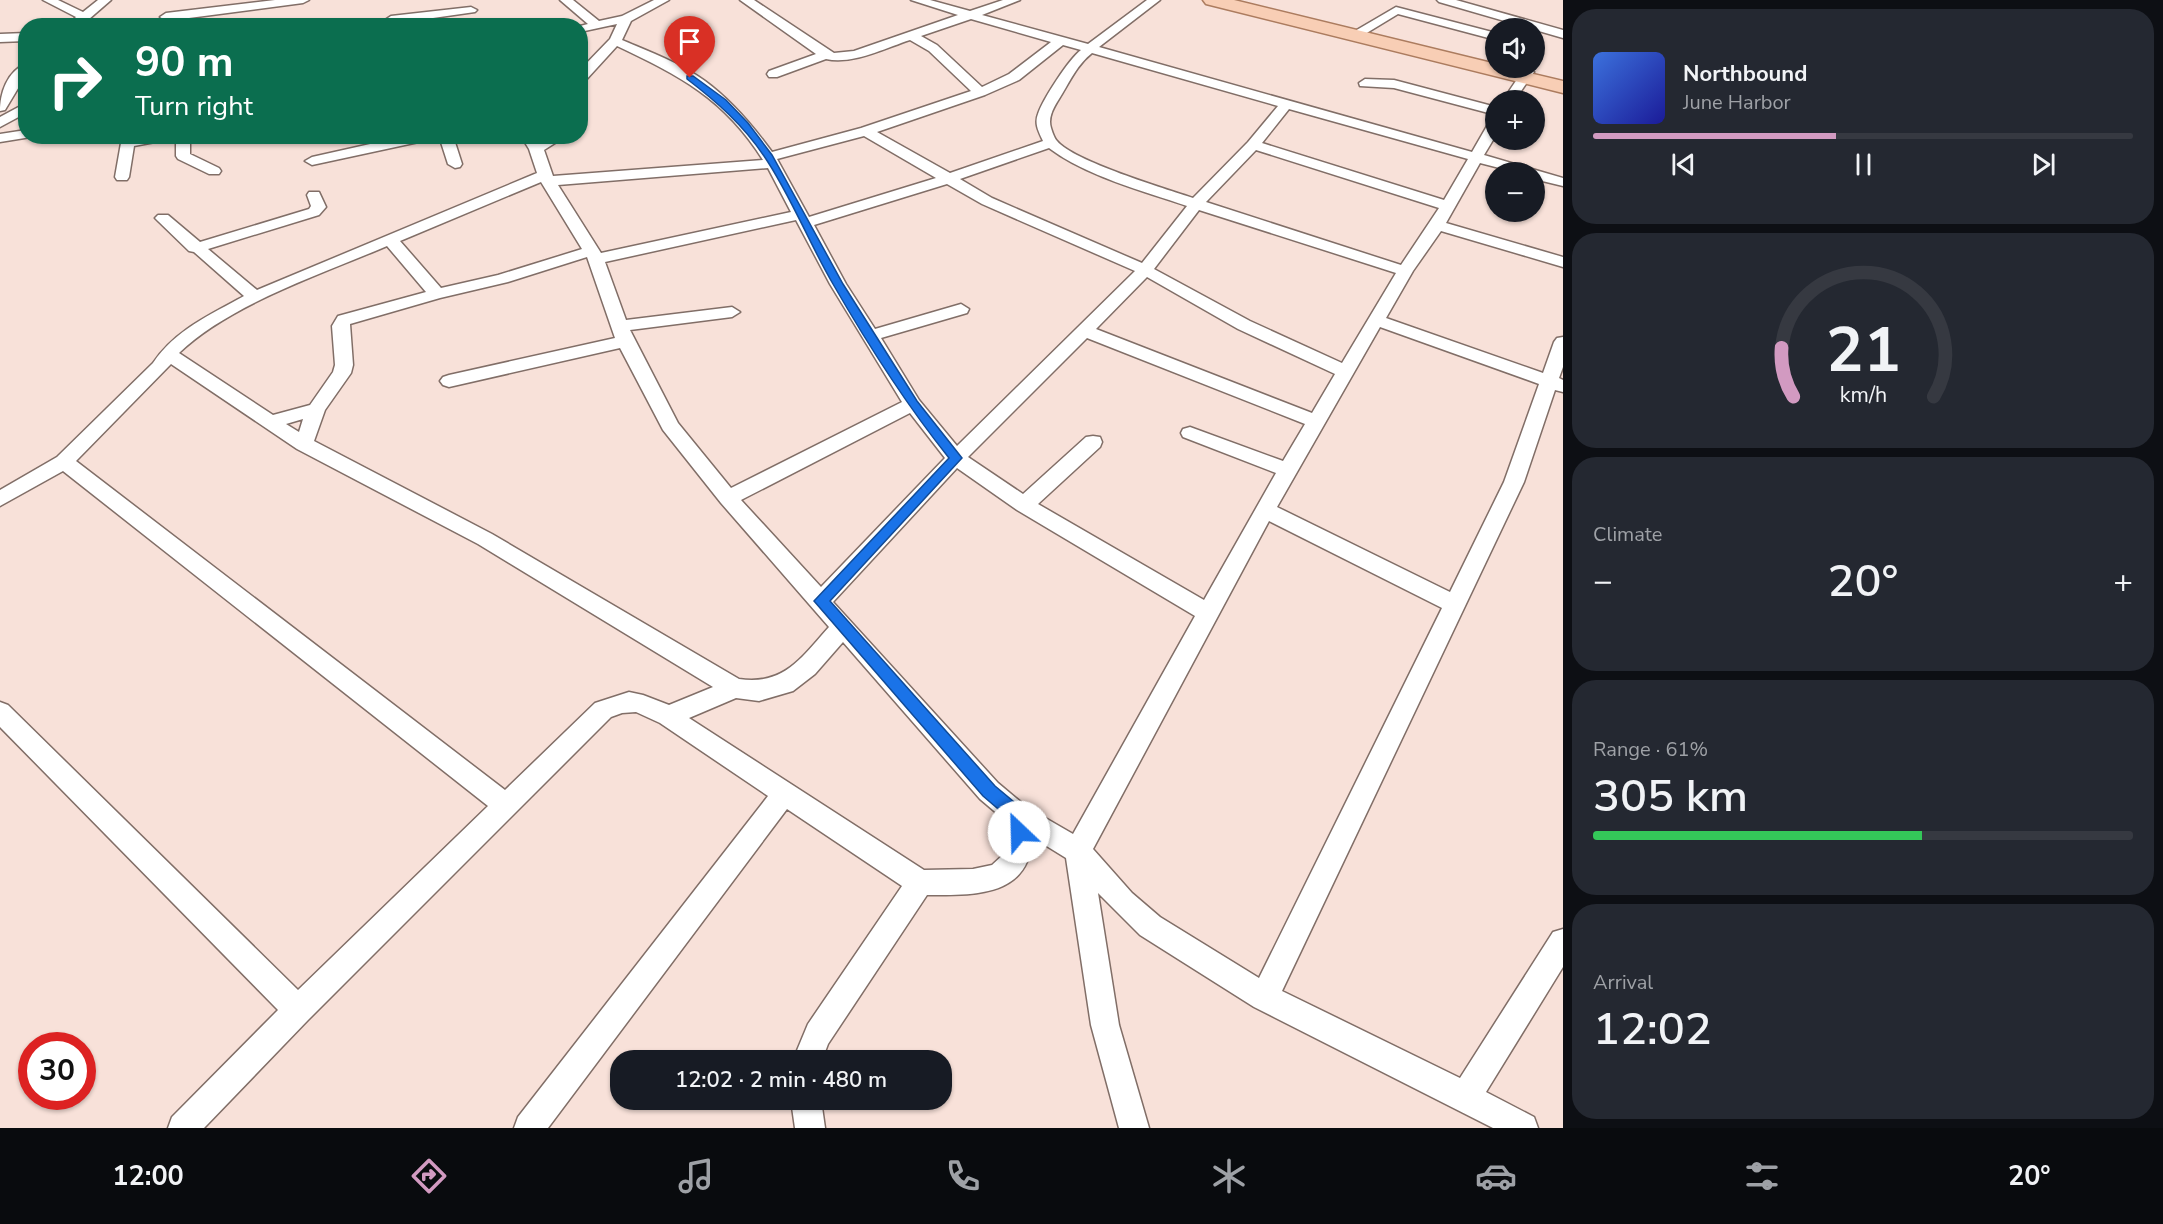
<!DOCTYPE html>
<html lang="en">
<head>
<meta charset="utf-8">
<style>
	:root { --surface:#171b24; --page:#242831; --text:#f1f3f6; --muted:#9ea1a6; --line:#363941; --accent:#d29ac1 }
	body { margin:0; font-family:"Nunito Sans",sans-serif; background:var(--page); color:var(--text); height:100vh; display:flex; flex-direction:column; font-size:22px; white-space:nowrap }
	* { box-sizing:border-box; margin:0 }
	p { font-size:20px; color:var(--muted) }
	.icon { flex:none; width:33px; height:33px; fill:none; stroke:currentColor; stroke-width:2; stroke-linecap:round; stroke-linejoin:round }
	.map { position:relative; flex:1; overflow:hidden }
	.drawer { display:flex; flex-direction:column; gap:9px; padding:9px; background:#0d0f14; width:600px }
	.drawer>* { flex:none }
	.hud { position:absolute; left:18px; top:18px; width:570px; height:126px; border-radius:24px; box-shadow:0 2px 4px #0004; background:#0b6e4f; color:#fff; overflow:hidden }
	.tools { position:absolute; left:1485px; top:18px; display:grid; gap:12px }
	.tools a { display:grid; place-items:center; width:60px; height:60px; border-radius:50%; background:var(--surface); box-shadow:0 2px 4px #0004; font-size:30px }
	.speed { position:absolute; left:18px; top:1032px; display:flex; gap:12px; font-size:30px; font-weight:700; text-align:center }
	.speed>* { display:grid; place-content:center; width:78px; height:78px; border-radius:50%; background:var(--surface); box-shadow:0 2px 4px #0004; line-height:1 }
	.speed .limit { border:9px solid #d22; background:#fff; color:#111 }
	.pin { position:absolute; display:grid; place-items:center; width:51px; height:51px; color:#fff; margin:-62px -26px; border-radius:50% 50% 50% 0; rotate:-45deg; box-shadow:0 0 6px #0007 }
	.pin .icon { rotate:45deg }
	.me { position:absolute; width:66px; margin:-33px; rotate:336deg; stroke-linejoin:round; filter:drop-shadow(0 0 4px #0008) }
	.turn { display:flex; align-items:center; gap:21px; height:126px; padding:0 18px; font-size:27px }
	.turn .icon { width:78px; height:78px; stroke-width:2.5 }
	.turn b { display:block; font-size:42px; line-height:51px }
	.big { font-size:45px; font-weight:600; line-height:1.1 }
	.drawer .tile { flex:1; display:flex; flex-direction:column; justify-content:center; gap:9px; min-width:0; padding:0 21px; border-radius:24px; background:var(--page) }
	.drawer .dial { align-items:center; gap:0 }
	.dial svg { height:156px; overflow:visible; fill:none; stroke:var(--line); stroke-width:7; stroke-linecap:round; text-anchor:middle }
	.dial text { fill:var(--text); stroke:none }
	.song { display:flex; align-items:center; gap:18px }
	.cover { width:72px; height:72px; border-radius:9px; background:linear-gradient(135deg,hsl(220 70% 55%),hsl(240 70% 35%)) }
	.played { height:6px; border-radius:3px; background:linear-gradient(90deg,var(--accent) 45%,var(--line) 45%) }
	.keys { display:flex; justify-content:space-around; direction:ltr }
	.heat { display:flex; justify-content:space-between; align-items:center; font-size:33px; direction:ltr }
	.charge { height:9px; border-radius:4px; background:linear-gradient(90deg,#34c759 61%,var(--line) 0) }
	.trip { position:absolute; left:610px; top:1050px; width:342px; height:60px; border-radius:24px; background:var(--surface); box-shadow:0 2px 4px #0004; font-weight:600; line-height:60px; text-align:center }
	.menu { display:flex; height:96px; justify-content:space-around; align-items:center; background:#090b0e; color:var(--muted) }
	.menu .icon { width:42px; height:42px }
	.menu .current { color:var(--accent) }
	.menu b { font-size:27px; color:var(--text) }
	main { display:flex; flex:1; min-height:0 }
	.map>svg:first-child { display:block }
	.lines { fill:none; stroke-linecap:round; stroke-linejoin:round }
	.street-casing { stroke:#816e67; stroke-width:3 }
	.primary-casing { stroke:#ac7c5f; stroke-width:3 }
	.street { fill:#fff; fill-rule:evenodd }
	.primary { fill:#f8ceb5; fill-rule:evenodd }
	.route { fill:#1a73e8; stroke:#114b97; stroke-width:1.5 }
</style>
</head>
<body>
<main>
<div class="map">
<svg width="1563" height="1128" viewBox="0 0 1563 1128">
	<rect width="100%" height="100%" fill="#f8e1d9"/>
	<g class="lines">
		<g class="street-casing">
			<path id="street" d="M 43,0 L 58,0 L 83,12 L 98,0 L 111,0 L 81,26 L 67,26 L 76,17 Z
				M 275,0 L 309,0 L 303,3 L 166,21 L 160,17 L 166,13 Z
				M 560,0 L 573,0 L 599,21 L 622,16 L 654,0 L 669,0 L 631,21 L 622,40 C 650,52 680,63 705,81 C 731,100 753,126 772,152 L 861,128 L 971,91 L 929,51 L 910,40 C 885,48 853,65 826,59 L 777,77 L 769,77 L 767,74 L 769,71 L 816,54 L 740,0 L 754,0 L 834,53 L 854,51 L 958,15 L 911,0 L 930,0 L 970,11 L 1003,0 L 1020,0 L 982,15 L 1088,44 L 1147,0 L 1160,0 L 1099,47 L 1472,152 L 1491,119 L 1496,118 L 1496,135 L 1484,155 L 1563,178 L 1563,186 L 1534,179 L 1534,172 L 1515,172 L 1480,163 L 1446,223 L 1563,257 L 1563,267 L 1441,231 L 1413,271 L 1386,318 L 1543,373 L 1554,342 L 1557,338 L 1563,337 L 1563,367 L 1559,378 L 1563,380 L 1563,392 L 1555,390 L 1524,482 L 1282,991 L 1460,1078 L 1553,932 L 1563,929 L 1563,967 L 1486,1092 L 1534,1117 L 1538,1128 L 1493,1128 L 1254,1007 L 1140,935 L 1098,893 L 1119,1025 L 1149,1128 L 1119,1128 L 1091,1025 L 1066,858 L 1032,837 C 1030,898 973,895 927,895 L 828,1044 L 822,1060 L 793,1060 L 808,1024 L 902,886 L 787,809 L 548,1128 L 514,1128 L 518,1117 L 768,796 L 660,723 L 636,712 L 622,713 L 611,717 L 308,1020 L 204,1128 L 168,1128 L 172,1117 L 278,1010 L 0,727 L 0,702 L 8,705 L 298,990 L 488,806 L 63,471 L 0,506 L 0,490 L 57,457 L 153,363 C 175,330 210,315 244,296 L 194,252 L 189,251 L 158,221 L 155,218 L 158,215 L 168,215 L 200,242 L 309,209 L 311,206 L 307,195 L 309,192 L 319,192 L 326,207 L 319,215 L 208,249 L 257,290 L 537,173 L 529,149 L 521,136 L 535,136 L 539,142 L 548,136 L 566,136 L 544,150 L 553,176 L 763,160 C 724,98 680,76 617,46 L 585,81 L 580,82 L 580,70 L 610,39 L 617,24 L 580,32 L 580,26 L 588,24 ZM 971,19 L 1051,42 L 1009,74 L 982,87 L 937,45 L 921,36 ZM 1063,45 L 1081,50 C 1069,59 1043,99 1038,114 C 1034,124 1039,132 1043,141 L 950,173 L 877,132 L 985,95 L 1019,80 ZM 1092,53 L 1278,106 L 1248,142 L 1193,198 C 1166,189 1073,161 1057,141 C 1054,138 1052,131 1051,128 C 1047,116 1056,104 1062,94 C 1071,79 1078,64 1092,53 ZM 1289,109 L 1468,159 L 1444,200 L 1262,143 ZM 864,136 L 936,178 L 809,217 L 777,159 ZM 1049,148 C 1086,176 1143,191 1187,206 L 1142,263 L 992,198 L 960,179 ZM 1256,150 L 1439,208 L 1401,265 L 1206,202 ZM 768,168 L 791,212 L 601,253 L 558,185 ZM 541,182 L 582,249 L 498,275 L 441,288 L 400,241 ZM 947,184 L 982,204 L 1135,271 L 957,446 L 919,400 L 881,338 L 967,313 L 969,309 L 961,304 L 875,329 L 846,284 L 814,225 ZM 1199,210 L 1396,273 L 1342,363 L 1250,321 L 1154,269 ZM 796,220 L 830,284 L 902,402 L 731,488 L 678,423 L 630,330 L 732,317 L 740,312 L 732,307 L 626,320 L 605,262 ZM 387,246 L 426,292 L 338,316 L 332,326 L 335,365 L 333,372 L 310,405 L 273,415 L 179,353 C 230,304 322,274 387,246 ZM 587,257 L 615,338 L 449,375 L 443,377 L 440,381 L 443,385 L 449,387 L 620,348 L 663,430 L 721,503 L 829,627 C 802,657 784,686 739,679 L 492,534 L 314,441 L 325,410 L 351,373 L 353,365 L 350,324 L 440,298 L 508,282 ZM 1147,277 L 1238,329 L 1335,374 L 1312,413 L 1096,329 ZM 1380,327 L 1539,384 L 1504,482 L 1450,592 L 1277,507 ZM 1087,338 L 1305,424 L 1283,461 L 1190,427 L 1183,429 L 1181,433 L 1183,437 L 1276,473 L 1204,600 L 1038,504 L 1100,447 L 1102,442 L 1100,437 L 1093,436 L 1086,437 L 1023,494 L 968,457 ZM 171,364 L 297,449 L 478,544 L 713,687 L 669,705 L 643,695 L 629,692 L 595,703 L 505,790 L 76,461 ZM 910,413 L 945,458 L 821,587 L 741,500 ZM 303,419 L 299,432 L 286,424 ZM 957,468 L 1017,510 L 1195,616 L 1073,834 L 1028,808 L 998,783 L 833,602 ZM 1269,521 L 1442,608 L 1259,978 L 1160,917 L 1132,893 L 1093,849 ZM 843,642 L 980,799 L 1006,821 L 1005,853 L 992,865 L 973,869 L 924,870 L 689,718 L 736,698 L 759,701 L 793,691 L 815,674 Z
				M 1437,0 L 1456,0 L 1563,30 L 1563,38 L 1439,2 Z
				M 471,7 L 477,10 L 475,12 L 391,24 L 385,20 L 391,16 Z
				M 1396,7 L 1496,33 L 1496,40 L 1398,14 L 1365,34 L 1361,35 L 1355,31 Z
				M 26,33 L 26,41 L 0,42 L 0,34 Z
				M 26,64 L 26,75 L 5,110 L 0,111 C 0,94 7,71 26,64 Z
				M 1528,68 L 1534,72 L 1515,100 L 1503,100 L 1524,69 Z
				M 1365,79 L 1394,80 L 1496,107 L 1496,115 L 1394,88 L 1360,86 L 1359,83 Z
				M 26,103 L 26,113 L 0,127 L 0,117 Z
				M 26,130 L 26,136 L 31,137 L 0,142 L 0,134 Z
				M 141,136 L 173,136 L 171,139 L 134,146 L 129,177 L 127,180 L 117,180 L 115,177 L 121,143 L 123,140 Z
				M 176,136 L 190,136 L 190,154 L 219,168 L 221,171 L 219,174 L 209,174 L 178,159 L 176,156 Z
				M 406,136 L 435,136 L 428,140 L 312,165 L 305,161 L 312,157 Z
				M 439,136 L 453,136 L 462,164 L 460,167 L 455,168 L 448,164 Z
				M 791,1100 L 821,1100 L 825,1128 L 795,1128 Z"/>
		</g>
		<g class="primary-casing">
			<path id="primary" d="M 1203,0 L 1234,0 L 1496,64 L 1496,68 L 1508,68 L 1563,81 L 1563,93 L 1206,4 Z"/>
		</g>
		<use href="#street" class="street"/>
		<use href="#primary" class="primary"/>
	</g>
	<path class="route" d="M 687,76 L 693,76 L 726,100 L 748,123 L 772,155 L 843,284 L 917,401 L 962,458 L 830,601 L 995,786 L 1025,811 L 1028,832 L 1025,837 L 1019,840 L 1013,837 L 1011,820 L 983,796 L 814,601 L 949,458 C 905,403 868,345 833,284 C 809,243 790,194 764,156 C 743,125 717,102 687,79 Z"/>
</svg>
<div class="tools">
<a><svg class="icon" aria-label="sound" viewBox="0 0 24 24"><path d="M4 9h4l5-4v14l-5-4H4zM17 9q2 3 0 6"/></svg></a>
<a>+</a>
<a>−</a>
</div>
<div class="speed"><div class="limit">30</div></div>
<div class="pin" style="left:690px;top:78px;background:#d93025"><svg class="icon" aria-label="arrive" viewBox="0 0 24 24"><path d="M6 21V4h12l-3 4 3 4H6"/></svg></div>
<svg class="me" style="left:1019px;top:832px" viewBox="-20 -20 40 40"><circle r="19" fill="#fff"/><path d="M0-13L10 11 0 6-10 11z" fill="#1a73e8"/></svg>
<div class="trip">12:02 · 2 min · 480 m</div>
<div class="hud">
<div class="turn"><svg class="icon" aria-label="right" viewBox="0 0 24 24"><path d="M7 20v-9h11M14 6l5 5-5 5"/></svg><div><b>90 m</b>Turn right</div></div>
</div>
</div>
<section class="drawer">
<div class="tile">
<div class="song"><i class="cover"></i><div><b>Northbound</b><p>June Harbor</p></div></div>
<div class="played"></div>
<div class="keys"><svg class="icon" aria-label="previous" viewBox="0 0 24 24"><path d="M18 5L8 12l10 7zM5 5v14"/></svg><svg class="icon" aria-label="pause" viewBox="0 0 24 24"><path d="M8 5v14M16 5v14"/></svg><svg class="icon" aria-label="next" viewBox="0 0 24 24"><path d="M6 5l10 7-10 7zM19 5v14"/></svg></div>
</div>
<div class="tile dial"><svg viewBox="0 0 100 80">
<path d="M14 69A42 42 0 1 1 86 69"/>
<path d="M14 69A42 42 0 0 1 8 44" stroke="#d29ac1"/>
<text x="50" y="56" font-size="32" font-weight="700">21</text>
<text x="50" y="72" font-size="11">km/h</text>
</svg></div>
<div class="tile"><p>Climate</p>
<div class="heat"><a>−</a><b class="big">20°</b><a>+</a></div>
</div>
<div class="tile"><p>Range · 61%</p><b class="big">305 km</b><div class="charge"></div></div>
<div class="tile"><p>Arrival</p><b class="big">12:02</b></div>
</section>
</main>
<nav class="menu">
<b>12:00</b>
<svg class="icon current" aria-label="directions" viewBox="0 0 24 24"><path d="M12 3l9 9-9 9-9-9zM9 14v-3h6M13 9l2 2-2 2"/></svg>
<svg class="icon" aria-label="music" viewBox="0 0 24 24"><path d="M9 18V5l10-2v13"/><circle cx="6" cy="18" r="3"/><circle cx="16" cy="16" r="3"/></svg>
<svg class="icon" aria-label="phone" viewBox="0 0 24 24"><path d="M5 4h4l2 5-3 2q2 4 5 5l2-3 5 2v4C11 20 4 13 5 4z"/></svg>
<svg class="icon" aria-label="climate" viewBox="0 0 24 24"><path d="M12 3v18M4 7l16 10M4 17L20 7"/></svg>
<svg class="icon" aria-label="car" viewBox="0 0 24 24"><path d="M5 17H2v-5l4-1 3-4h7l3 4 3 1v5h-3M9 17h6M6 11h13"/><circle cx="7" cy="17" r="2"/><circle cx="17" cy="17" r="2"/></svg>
<svg class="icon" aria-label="filters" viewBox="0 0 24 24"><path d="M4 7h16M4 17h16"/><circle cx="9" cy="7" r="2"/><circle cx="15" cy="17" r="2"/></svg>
<b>20°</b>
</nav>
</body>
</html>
